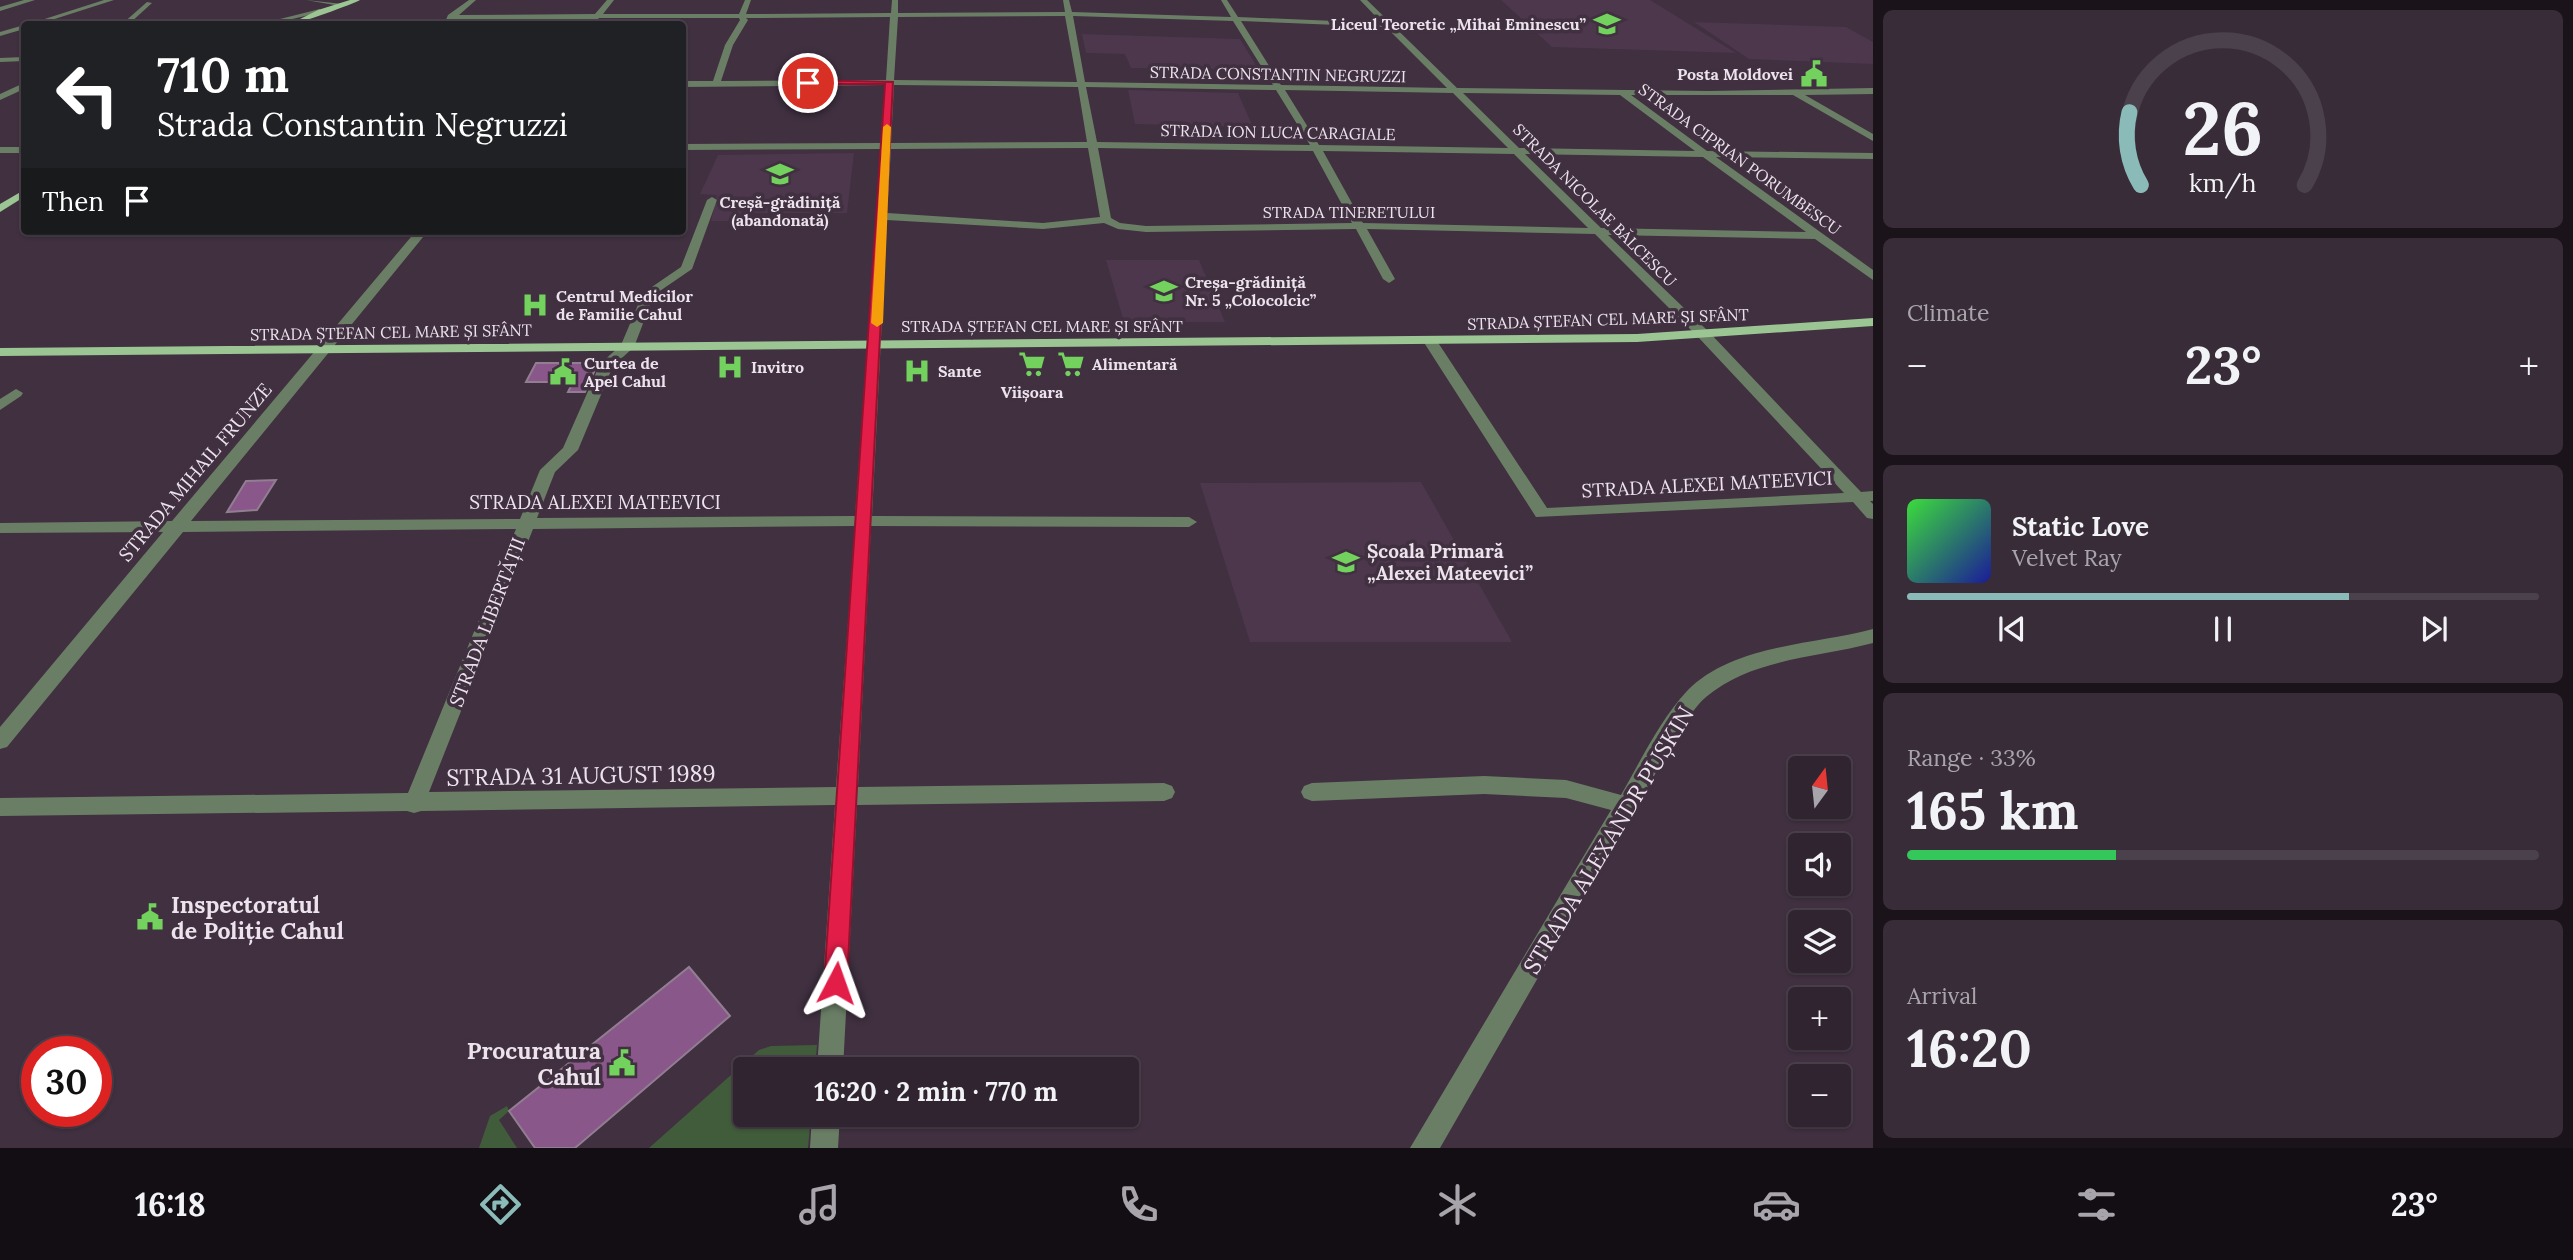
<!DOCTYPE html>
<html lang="en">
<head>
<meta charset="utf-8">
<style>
	:root { --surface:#302430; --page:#382c38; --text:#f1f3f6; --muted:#a8a4ab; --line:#4b414c; --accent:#8bbbb9 }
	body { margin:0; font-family:Lora,serif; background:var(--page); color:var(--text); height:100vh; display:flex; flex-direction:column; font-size:26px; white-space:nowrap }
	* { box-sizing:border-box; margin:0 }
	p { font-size:23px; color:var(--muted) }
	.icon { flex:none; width:38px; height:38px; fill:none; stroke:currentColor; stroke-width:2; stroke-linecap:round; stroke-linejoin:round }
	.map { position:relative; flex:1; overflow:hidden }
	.details { display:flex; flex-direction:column; gap:10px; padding:10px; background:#1a141a; width:700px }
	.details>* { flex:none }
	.top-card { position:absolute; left:21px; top:21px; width:665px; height:214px; border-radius:7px; box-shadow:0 2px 5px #0004,0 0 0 2px var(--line); background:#202124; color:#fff; overflow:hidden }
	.needle { width:46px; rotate:15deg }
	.tools { position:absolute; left:1788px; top:756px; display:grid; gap:14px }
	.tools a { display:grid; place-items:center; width:63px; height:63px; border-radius:7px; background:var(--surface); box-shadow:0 2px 5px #0004,0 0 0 2px var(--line); font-size:35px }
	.speed { position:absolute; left:21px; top:1036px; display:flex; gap:14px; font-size:35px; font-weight:700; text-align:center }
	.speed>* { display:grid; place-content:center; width:91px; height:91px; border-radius:50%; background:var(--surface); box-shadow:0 2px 5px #0004,0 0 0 2px var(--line); line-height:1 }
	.speed .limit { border:10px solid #d22; background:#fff; color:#111 }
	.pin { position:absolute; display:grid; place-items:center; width:60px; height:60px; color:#fff; margin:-30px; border:4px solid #fff; border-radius:50%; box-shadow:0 2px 7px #0007 }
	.me { position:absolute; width:77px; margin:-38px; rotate:4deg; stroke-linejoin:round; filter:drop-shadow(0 0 5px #0008) }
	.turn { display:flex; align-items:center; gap:24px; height:147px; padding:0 21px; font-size:32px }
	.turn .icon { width:91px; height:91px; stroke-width:2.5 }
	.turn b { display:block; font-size:49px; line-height:60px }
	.then { display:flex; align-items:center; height:66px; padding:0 21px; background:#0003; gap:14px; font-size:26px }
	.big { font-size:52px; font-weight:700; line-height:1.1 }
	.details .widget { flex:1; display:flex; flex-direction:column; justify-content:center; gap:10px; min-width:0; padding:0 24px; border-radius:10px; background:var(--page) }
	.details .dial { align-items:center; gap:0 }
	.dial svg { height:182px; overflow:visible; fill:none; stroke:var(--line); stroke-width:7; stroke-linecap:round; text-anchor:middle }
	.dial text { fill:var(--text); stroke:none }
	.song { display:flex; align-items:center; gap:21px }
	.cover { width:84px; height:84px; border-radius:10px; background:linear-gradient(135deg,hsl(120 70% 55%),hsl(240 70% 35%)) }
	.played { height:7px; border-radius:4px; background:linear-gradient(90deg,var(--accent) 70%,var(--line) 70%) }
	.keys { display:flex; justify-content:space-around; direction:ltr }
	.heat { display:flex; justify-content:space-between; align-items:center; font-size:38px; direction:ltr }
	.charge { height:10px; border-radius:5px; background:linear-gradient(90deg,#34c759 33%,var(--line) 0) }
	.trip { position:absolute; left:733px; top:1057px; width:406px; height:70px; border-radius:7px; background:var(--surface); box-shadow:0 2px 5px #0004,0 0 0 2px var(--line); font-weight:700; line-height:70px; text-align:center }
	.dock { display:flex; height:112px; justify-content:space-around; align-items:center; background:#130e13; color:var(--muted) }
	.dock .icon { width:49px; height:49px }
	.dock .on { color:var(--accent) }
	.dock b { font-size:32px; color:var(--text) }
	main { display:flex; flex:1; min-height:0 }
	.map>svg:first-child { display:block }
	.built { fill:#4c374c }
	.green { fill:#405c3a }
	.building { fill:#8a578a; stroke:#917e91; stroke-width:2 }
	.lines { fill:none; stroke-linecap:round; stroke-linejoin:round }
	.minor { fill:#6a7e65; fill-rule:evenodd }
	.major { fill:#9bc592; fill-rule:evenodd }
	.route { fill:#e11d48; stroke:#92132f; stroke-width:2 }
	.slow { fill:#f59e0b }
	.labels { text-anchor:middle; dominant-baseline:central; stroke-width:7; stroke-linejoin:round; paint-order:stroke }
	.far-poi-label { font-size:16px; font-weight:bold; fill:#ede3ed; stroke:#403040; text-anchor:start }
	.far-street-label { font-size:16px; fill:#ede3ed; stroke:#403040 }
	.street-label { font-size:19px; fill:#ede3ed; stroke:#403040 }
	.poi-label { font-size:19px; font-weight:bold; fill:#ede3ed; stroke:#403040; text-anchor:start }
	.near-street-label { font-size:23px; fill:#ede3ed; stroke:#403040 }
	.near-poi-label { font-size:23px; font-weight:bold; fill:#ede3ed; stroke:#403040; text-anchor:start }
</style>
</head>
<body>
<main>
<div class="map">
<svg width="1873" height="1148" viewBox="0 0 1873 1148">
	<rect width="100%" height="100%" fill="#403040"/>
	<path class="built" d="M 1501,0 L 1650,0 L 1736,53 L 1552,47 Z
		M 1694,22 L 1846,27 L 1873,42 L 1873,64 L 1749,59 Z
		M 1082,34 L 1240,39 L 1259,70 L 1131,68 L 1125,54 L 1086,53 Z
		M 1128,90 L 1238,93 L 1253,127 L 1135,124 Z
		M 854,153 L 847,213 L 742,213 L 739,221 L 711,221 L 717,195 L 700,194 L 718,155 Z
		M 1106,260 L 1199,260 L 1225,322 L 1124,322 Z
		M 1421,482 L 1512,642 L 1250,642 L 1200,483 Z"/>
	<path class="green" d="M 817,1045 L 815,1069 L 746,1069 L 746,1115 L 811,1115 L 808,1148 L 649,1148 L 759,1050 L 771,1046 Z
		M 507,1106 L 509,1111 L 499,1120 L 517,1148 L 479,1148 L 490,1116 Z"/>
	<path class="building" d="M 536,363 L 598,363 L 585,392 L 568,392 L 573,382 L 526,382 Z
		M 276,480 L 257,510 L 227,512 L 246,481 Z
		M 689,967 L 730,1016 L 575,1148 L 535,1148 L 509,1111 Z"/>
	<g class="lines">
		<path class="minor" d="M 24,0 L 35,0 L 0,11 L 0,7 Z
			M 104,0 L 114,0 L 39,24 L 29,24 Z
			M 306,0 L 343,4 L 340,6 Z
			M 469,0 L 476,0 L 459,15 L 595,14 L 607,0 L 614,0 L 603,14 L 739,14 L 745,0 L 751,0 L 746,14 L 891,13 L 892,0 L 898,0 L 898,13 L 1065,12 L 1063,0 L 1069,0 L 1072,12 L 1231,17 L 1221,0 L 1227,0 L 1238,17 L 1382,23 L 1360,0 L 1367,0 L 1457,88 L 1709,91 L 1873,88 L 1873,94 L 1805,95 L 1873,134 L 1873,141 L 1793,95 L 1631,95 L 1707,151 L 1873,153 L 1873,159 L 1716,157 L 1873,270 L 1873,280 L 1815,239 L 1608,235 L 1709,332 L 1861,492 L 1873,491 L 1873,501 L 1870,501 L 1873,504 L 1873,519 L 1867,518 L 1853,502 L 1536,517 L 1423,341 L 1425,338 L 1435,338 L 1547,508 L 1844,493 L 1699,338 L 1595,234 L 1367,229 L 1395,279 L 1389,283 L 1383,279 L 1356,229 L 1146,232 L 1118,229 L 1104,223 L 1043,229 L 887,220 L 872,516 L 1189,517 L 1197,522 L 1189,527 L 871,526 L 858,787 L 1164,783 L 1172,786 L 1175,792 L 1172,798 L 1164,801 L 857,805 L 843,1069 L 817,1069 L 835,805 L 421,811 L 414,813 L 407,811 L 0,816 L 0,798 L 408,793 L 516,529 L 183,532 L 7,747 L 0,749 L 0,727 L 163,532 L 0,533 L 0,523 L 172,521 L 416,231 L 428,231 L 191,521 L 520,519 L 540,470 L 563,448 L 600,364 L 621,345 L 643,293 L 681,267 L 707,200 L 712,197 L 717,200 L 692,269 L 654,295 L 634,347 L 613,366 L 578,450 L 555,472 L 537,518 L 855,516 L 881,149 L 682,150 L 682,144 L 882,143 L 886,85 L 682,87 L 682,81 L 713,81 L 725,45 L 740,20 L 739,18 L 599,18 L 592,24 L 588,22 L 591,19 L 454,19 L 445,22 L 448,15 ZM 1065,16 L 1077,82 L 894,80 L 898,17 ZM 1073,16 L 1233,21 L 1273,85 L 1085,82 ZM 890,17 L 886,80 L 721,81 L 733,45 L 748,20 L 746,18 ZM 1241,21 L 1386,27 L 1447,88 L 1281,85 ZM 894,85 L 1078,87 L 1087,142 L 891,143 ZM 1086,87 L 1276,90 L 1310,145 L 1097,142 ZM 1285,90 L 1453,93 L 1508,148 L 1319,145 ZM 1463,93 L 1620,95 L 1695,151 L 1519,148 ZM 1088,148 L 1100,217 L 1043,223 L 887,213 L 891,149 ZM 1098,148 L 1313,151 L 1352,223 L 1146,226 L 1120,223 L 1111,218 ZM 1323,151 L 1514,154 L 1588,228 L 1363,223 ZM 1525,154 L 1703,157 L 1806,232 L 1601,228 ZM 855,526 L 836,787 L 429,792 L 533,529 Z
			M 147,2 L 152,3 L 129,24 L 122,24 Z
			M 320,9 L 322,12 L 271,24 L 260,24 Z
			M 24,25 L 24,29 L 0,36 L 0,32 Z
			M 24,57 L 24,61 L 0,62 L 0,58 Z
			M 24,83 L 24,89 L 0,100 L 0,94 Z
			M 0,147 L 24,147 L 24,153 L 0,153 Z
			M 16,389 L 23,393 L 21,396 L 0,410 L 0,399 Z
			M 1873,629 L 1873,643 C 1817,658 1752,658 1706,697 C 1694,707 1686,723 1677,736 L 1440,1148 L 1410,1148 L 1611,810 L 1566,798 L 1484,794 L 1312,801 L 1304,798 L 1301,792 L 1304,786 L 1312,783 L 1484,776 L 1566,780 L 1621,795 C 1641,760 1660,720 1687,691 C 1733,644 1814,645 1873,629 Z
			M 812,1115 L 840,1115 L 838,1148 L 810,1148 Z"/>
		<path class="major" d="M 350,0 L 360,0 C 353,4 296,25 290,24 L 318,10 Z
			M 24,190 L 24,197 L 0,212 L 0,204 Z
			M 1873,318 L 1873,326 L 1637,342 L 0,356 L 0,348 L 1637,334 Z"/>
	</g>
	<path class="route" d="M 808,80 L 893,82 L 847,983 L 844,991 L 836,994 L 828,991 L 824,983 L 885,84 L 805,84 Z"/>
	<path class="slow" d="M 887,124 L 891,127 L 883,323 L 877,327 L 871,323 L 883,127 Z"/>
	<defs>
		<g id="school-bare" transform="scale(2.1)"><path d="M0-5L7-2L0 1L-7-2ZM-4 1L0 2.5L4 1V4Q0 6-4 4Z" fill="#73d25d" stroke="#403040" stroke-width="2.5" paint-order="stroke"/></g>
		<g id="civic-bare" transform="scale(2.1)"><path d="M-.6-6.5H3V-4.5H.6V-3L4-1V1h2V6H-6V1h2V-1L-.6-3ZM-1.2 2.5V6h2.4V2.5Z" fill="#73d25d" stroke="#403040" stroke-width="2.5" paint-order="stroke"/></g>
		<g id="hospital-bare" transform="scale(2.1)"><path d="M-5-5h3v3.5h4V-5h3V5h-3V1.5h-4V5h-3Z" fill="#73d25d" stroke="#403040" stroke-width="2.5" paint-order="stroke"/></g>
		<g id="supermarket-bare" transform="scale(2.1)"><path d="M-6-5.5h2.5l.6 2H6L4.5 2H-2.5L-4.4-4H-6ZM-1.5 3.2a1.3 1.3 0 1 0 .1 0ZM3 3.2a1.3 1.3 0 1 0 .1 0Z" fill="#73d25d" stroke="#403040" stroke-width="2.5" paint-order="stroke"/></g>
	</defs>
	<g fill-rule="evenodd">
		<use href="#school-bare" x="1607" y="24"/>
		<use href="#civic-bare" x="1814" y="74"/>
		<use href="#school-bare" x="780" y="174"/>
		<use href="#school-bare" x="1164" y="291"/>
		<use href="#hospital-bare" x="535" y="305"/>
		<use href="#supermarket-bare" x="1032" y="364"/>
		<use href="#supermarket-bare" x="1071" y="364"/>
		<use href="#hospital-bare" x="730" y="367"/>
		<use href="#hospital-bare" x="917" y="371"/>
		<use href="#civic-bare" x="563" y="372"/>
		<use href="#school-bare" x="1346" y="562"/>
		<use href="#civic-bare" x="150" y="917"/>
		<use href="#civic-bare" x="622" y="1063"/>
	</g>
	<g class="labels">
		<g class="far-poi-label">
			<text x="1586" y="24" text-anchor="end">Liceul Teoretic „Mihai Eminescu”</text>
			<text x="1793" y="74" text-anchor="end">Posta Moldovei</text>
			<text x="780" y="202" text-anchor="middle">Creșă-grădiniță<tspan x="780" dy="18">(abandonată)</tspan></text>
			<text x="1185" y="282">Creșa-grădiniță<tspan x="1185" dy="18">Nr. 5 „Colocolcic”</tspan></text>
			<text x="556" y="296">Centrul Medicilor<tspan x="556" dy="18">de Familie Cahul</tspan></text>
			<text x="584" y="363">Curtea de<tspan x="584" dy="18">Apel Cahul</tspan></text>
			<text x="1092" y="364">Alimentară</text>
			<text x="751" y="367">Invitro</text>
			<text x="938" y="371">Sante</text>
			<text x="1032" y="392" text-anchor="middle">Viișoara</text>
		</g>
		<g class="far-street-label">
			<text transform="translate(1278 74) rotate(1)">STRADA CONSTANTIN NEGRUZZI</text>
			<text transform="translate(1278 132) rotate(1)">STRADA ION LUCA CARAGIALE</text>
			<text transform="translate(1740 159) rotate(36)">STRADA CIPRIAN PORUMBESCU</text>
			<text transform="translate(1595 205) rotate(45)">STRADA NICOLAE BĂLCESCU</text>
			<text x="1349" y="212">STRADA TINERETULUI</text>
			<text transform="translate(1608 319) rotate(-2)">STRADA ȘTEFAN CEL MARE ȘI SFÂNT</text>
			<text x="1042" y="326">STRADA ȘTEFAN CEL MARE ȘI SFÂNT</text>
			<text transform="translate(391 332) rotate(-1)">STRADA ȘTEFAN CEL MARE ȘI SFÂNT</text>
		</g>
		<g class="street-label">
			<text transform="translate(195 472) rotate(-50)">STRADA MIHAIL FRUNZE</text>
			<text transform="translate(1707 484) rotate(-3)">STRADA ALEXEI MATEEVICI</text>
			<text x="595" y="502">STRADA ALEXEI MATEEVICI</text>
			<text transform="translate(487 622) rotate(-69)">STRADA LIBERTĂȚII</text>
		</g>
		<g class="poi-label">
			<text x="1367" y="551">Școala Primară<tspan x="1367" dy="22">„Alexei Mateevici”</tspan></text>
		</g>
		<g class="near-street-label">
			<text transform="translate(581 775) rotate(-1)">STRADA 31 AUGUST 1989</text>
			<text transform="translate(1608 840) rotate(-59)">STRADA ALEXANDR PUȘKIN</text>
		</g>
		<g class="near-poi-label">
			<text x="171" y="904">Inspectoratul<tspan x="171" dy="26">de Poliție Cahul</tspan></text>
			<text x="601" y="1050" text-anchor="end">Procuratura<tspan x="601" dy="26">Cahul</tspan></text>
		</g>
	</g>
</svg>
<div class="tools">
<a><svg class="needle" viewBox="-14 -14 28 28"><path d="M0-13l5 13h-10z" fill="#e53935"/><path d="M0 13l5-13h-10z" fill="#a8a4ab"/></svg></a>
<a><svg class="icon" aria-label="sound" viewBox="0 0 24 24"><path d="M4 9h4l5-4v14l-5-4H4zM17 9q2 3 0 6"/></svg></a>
<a><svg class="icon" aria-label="layers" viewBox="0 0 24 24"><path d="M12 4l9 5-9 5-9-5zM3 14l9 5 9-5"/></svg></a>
<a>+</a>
<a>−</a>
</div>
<div class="speed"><div class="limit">30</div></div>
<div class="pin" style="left:808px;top:83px;background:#d93025"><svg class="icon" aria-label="arrive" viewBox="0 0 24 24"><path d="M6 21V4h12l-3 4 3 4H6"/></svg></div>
<svg class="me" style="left:836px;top:983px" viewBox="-20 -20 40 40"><path d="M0-17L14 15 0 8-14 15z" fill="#e11d48" stroke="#fff" stroke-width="4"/></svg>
<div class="trip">16:20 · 2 min · 770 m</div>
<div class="top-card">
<div class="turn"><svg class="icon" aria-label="left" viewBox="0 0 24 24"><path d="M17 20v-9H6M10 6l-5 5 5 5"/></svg><div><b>710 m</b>Strada Constantin Negruzzi</div></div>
<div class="then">Then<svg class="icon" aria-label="arrive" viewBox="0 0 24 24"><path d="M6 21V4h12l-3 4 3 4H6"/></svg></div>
</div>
</div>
<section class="details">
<div class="widget dial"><svg viewBox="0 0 100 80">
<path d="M14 69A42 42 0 1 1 86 69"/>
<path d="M14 69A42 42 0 0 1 9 37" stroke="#8bbbb9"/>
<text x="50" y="56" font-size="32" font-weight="700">26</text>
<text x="50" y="72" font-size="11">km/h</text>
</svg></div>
<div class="widget"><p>Climate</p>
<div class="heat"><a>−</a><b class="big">23°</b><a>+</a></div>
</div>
<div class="widget">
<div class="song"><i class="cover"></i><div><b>Static Love</b><p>Velvet Ray</p></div></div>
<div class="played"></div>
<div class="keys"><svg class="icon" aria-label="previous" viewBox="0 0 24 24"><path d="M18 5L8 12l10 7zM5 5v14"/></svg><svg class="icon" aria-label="pause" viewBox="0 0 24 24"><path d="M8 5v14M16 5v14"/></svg><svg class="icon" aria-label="next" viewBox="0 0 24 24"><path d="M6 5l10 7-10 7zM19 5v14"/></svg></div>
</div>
<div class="widget"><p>Range · 33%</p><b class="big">165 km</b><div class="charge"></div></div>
<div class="widget"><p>Arrival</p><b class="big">16:20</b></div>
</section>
</main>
<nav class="dock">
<b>16:18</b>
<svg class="icon on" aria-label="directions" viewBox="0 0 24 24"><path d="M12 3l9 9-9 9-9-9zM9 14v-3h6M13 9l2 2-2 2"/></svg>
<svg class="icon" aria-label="music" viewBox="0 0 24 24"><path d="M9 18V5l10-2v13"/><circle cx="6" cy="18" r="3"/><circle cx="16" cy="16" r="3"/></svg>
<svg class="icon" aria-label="phone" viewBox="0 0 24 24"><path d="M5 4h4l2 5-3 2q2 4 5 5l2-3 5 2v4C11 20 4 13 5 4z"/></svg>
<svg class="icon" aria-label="climate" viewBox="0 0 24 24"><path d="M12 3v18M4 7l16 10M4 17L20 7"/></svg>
<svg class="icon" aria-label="car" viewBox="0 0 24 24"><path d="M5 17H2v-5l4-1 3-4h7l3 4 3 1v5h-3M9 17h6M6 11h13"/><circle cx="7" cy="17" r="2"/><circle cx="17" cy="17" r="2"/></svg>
<svg class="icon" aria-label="filters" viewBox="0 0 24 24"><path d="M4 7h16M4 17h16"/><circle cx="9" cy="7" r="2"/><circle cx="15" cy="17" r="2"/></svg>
<b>23°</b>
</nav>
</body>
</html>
